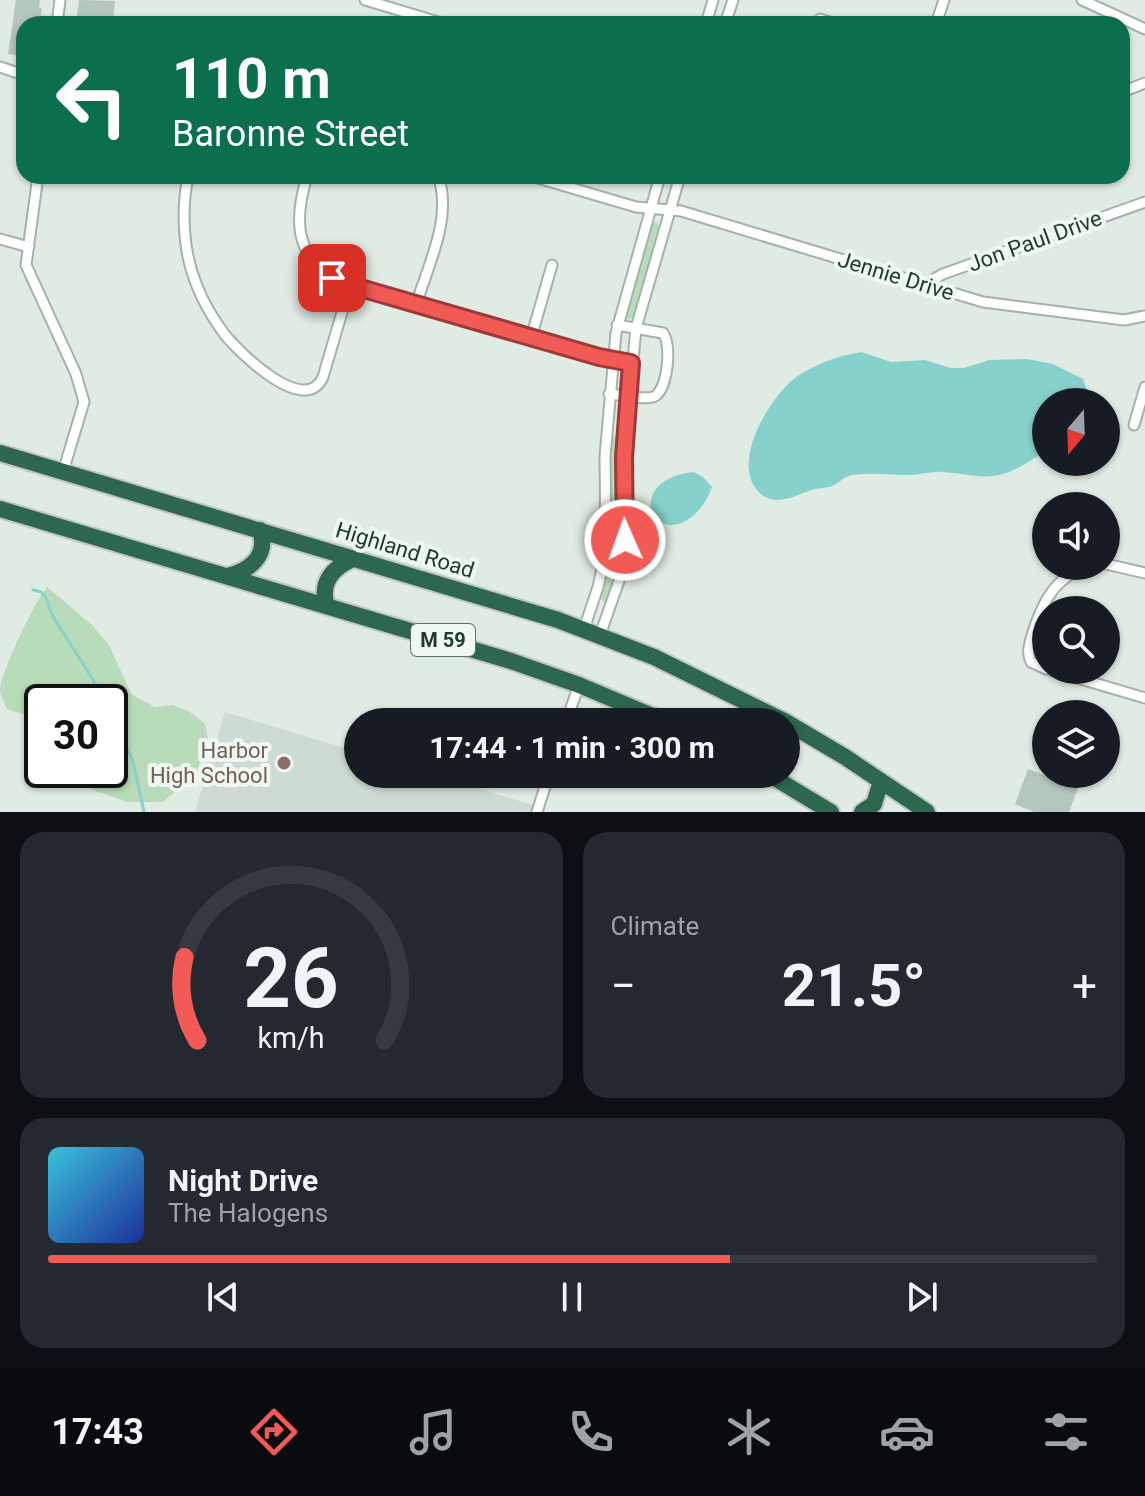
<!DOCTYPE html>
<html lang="en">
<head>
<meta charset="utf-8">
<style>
	:root { --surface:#171b24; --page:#242831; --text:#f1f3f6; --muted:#9ea1a6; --line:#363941; --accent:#f25a56 }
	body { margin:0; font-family:Roboto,sans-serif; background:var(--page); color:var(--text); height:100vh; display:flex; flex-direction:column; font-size:30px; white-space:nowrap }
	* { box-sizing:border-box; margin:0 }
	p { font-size:26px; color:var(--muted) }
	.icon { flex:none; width:44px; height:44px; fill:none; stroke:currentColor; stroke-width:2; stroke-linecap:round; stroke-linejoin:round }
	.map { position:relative; height:812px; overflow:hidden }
	.side { display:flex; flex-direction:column; gap:20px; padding:20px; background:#0d0f14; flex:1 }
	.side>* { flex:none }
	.guide { position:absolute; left:16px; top:16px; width:1114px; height:168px; border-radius:24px; box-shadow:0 2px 6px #0004; background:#0b6e4f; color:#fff; overflow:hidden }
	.needle { width:52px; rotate:199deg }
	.controls { position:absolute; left:1032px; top:388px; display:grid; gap:16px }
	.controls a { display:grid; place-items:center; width:88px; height:88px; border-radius:50%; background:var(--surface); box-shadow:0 2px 6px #0004; font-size:40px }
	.speed { position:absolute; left:24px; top:684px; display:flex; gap:16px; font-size:40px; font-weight:700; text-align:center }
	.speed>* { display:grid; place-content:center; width:104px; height:104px; border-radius:50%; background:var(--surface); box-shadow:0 2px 6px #0004; line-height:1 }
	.speed .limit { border:4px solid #111; border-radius:12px; background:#fff; color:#111 }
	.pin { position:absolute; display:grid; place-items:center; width:68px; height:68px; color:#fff; margin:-34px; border-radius:16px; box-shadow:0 4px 12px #0006 }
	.me { position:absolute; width:88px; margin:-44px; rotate:358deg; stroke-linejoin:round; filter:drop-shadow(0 0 6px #0008) }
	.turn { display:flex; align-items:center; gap:28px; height:168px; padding:0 24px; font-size:36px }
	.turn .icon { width:104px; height:104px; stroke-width:2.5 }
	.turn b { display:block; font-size:56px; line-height:68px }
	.big { font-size:60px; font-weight:700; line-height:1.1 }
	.side .card { flex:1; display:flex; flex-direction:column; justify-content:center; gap:12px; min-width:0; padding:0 28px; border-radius:24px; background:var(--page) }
	.side .dial { align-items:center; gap:0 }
	.dial svg { height:208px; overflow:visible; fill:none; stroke:var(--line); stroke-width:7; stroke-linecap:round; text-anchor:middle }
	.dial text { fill:var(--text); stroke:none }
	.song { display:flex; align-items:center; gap:24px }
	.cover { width:96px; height:96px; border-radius:12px; background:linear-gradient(135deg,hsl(190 70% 55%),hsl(230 70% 35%)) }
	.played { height:8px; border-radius:4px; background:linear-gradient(90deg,var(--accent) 65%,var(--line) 65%) }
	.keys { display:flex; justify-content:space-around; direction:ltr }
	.heat { display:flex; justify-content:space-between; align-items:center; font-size:44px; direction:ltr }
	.side .tiles { flex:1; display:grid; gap:20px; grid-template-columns:1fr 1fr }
	.card:last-child { grid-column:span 2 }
	.trip { position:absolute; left:344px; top:708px; width:456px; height:80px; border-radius:40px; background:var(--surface); box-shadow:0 2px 6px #0004; font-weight:700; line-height:80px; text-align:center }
	.dock { display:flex; height:128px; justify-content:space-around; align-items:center; background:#090b0e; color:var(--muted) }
	.dock .icon { width:56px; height:56px }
	.dock .on { color:var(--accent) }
	.dock b { font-size:36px; color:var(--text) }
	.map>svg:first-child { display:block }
	.built { fill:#cedbd2 }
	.green { fill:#b8dcba }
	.water { fill:#87d1cc }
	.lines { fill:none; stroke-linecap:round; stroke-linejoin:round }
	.stream { stroke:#87d1cc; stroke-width:3 }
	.building { fill:#b5c6bc }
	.street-casing { stroke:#a3b3a9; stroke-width:13 }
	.highway-casing { stroke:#c1c8c4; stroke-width:20 }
	.street { stroke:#fff; stroke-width:9 }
	.highway { stroke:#2c674e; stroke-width:16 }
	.route-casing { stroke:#9d3a38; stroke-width:20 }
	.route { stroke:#f25a56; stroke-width:14 }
	.education-dot { fill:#8d6e63; stroke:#f0f8f2; stroke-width:3 }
	.labels { text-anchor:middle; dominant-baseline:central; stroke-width:8; stroke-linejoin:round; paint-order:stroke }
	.shield { fill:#f0f8f2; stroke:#5f7469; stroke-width:2 }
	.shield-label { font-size:20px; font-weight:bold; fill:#213b2e }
	.street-label { font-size:22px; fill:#213b2e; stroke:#f0f8f2 }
	.education-label { font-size:22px; fill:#785e54; stroke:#f0f8f2; text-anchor:end }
</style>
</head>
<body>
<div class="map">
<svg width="1145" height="812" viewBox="0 0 1145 812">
	<rect width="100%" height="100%" fill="#e0ebe3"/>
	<path class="built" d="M 225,712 L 358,752 L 358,774 L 431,774 L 533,805 L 530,812 L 195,812 Z"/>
	<path class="green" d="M 656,221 L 660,228 L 634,316 L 629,320 L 625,317 L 651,225 Z
		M 617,434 L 621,438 L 620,550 L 609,599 L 604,602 L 600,598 L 611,550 L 611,439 Z
		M 47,587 L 91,624 L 109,645 L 131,694 L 155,707 L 173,705 L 190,712 L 205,724 L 209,744 L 195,774 L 163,802 L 127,802 L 93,790 L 77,770 L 110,770 L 110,702 L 42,702 L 42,728 L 33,718 L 7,709 C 5,704 1,697 0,691 C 0,674 35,601 47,587 Z"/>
	<path class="water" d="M 862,352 L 891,362 L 925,360 L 951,368 L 964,368 L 989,360 L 1027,359 L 1053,364 L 1083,379 L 1091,402 L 1046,402 L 1046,451 C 1033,459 1019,469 1003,474 C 984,480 963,473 943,472 C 933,471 923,474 913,475 C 892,475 874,472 852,475 C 842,477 840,483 832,486 C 827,488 819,488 814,489 C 798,494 778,507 762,495 C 727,467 769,398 795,378 C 815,364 837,356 862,352 Z
		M 694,472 L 704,478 L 712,487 C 706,504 692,524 671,525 C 666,525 658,521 653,519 C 643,489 666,475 694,472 Z"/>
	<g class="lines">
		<path class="stream" d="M 33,590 L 41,592 L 46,598 L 52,615 L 107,702
			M 110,707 L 133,761 L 144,812"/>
	</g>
	<path class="building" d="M 16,0 L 40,0 L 39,7 L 42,9 L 39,24 L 24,24 L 24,56 L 8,54 Z
		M 79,0 L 115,1 L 113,24 L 76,24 Z
		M 1028,769 L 1078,788 L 1069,812 L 1034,812 L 1015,804 Z"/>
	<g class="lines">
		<g class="street-casing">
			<path id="street" d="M 365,0 L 445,24
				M 1082,0 L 1145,29
				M 820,19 L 836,24
				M 57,24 L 60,0
				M 706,24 L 713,0
				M 725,24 L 733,0
				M 936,24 L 944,0
				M 0,67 L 24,75
				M 1122,92 L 1145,83
				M 38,176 L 26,265 L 76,374 L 84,402 L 63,472
				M 188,176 C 181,212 183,252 197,286 C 204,304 214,320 225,335 C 241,354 305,417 323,377 L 350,285
				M 307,176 C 294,220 294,255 337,281 L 599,357 L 631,363
				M 531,176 L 636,207 L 681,211 L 983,302 L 1124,320 L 1145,316
				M 0,239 L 29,247
				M 929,286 L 934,279 L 943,274 L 1145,202
				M 416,305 C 428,265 453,217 438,176
				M 531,338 L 552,265
				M 609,394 C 622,395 641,400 653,397 C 668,392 672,344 663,333 L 617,325
				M 1134,425 L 1145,387
				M 1106,564 L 1145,573
				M 584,629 L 598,587 L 606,551 L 605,456 L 616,333 L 660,176
				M 600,635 L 619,581 L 625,551 L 624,457 L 636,328 L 680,176
				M 1046,669 L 1031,662 C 1026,652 1030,643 1033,632 C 1043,600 1057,574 1092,566
				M 1050,670 L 1145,698
				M 566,722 L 579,685
				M 537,812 L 549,774"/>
		</g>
		<g class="highway-casing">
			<path id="highway" d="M 0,453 L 558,620 L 654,657 L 786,722
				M 0,509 L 511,661 L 579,685 L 667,722
				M 227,576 C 249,571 269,556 260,530
				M 327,606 C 319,582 333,567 355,558
				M 786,722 L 845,757 L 927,812
				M 768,774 L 831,812
				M 862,812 L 874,804 L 881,781"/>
		</g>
		<use href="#street" class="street"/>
		<use href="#highway" class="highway"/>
	</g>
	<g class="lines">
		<g class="route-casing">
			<path id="route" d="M 332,278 L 350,285 L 599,357 L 631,363 L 624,457 L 625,540"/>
		</g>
		<use href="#route" class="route"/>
	</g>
	<circle class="education-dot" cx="284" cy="763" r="8"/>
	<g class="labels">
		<rect class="shield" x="411" y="624" width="64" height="32" rx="6"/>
		<g class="shield-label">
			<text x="443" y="640">M 59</text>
		</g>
		<g class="street-label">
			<text transform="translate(1035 241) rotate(-20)">Jon Paul Drive</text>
			<text transform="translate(896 276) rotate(17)">Jennie Drive</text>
			<text transform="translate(405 550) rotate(17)">Highland Road</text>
		</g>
		<g class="education-label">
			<text x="268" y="750">Harbor<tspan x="268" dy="25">High School</tspan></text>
		</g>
	</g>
</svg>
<div class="controls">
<a><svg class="needle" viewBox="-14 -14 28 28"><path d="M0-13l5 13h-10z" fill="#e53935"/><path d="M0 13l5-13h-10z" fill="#9ea1a6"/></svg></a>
<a><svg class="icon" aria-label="sound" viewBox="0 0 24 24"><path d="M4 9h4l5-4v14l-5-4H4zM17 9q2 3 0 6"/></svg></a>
<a><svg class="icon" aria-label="search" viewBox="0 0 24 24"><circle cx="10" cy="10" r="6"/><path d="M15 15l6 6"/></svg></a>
<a><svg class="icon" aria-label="layers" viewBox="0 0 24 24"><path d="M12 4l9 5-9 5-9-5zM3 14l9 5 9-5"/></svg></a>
</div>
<div class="speed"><div class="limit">30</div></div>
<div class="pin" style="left:332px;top:278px;background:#d93025"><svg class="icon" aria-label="arrive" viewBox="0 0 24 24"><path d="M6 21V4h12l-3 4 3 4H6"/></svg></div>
<svg class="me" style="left:625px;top:540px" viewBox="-20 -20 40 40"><circle r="17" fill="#f25a56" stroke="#fff" stroke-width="3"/><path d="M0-11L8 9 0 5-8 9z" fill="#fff"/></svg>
<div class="trip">17:44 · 1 min · 300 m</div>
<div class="guide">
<div class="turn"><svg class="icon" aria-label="left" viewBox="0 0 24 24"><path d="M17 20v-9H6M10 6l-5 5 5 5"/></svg><div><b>110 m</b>Baronne Street</div></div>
</div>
</div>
<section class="side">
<div class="tiles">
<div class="card dial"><svg viewBox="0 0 100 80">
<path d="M14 69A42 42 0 1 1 86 69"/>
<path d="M14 69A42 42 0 0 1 9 37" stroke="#f25a56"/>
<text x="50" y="56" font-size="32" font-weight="700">26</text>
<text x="50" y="72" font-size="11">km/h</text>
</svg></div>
<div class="card"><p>Climate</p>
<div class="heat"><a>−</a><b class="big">21.5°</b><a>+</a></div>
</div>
<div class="card">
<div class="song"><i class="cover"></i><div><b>Night Drive</b><p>The Halogens</p></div></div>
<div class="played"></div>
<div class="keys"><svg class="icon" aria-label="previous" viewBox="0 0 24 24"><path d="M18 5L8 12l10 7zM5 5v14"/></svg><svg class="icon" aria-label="pause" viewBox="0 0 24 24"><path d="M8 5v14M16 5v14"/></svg><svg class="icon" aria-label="next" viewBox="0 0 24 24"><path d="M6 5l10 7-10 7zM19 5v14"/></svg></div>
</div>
</div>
</section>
<nav class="dock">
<b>17:43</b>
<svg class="icon on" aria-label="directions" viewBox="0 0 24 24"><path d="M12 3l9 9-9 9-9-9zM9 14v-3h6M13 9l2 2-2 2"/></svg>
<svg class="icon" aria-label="music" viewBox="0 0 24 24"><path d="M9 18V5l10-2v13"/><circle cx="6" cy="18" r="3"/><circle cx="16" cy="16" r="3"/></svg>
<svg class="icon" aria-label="phone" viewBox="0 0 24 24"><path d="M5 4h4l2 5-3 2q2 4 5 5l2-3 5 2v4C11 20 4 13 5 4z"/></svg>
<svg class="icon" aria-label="climate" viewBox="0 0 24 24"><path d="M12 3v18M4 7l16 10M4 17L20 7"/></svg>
<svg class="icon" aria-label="car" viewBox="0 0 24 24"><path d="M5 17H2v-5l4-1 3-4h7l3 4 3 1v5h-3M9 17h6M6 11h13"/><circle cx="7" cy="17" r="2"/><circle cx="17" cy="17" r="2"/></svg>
<svg class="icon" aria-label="filters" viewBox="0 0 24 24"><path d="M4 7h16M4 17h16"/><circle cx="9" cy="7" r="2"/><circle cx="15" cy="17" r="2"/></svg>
</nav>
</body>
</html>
